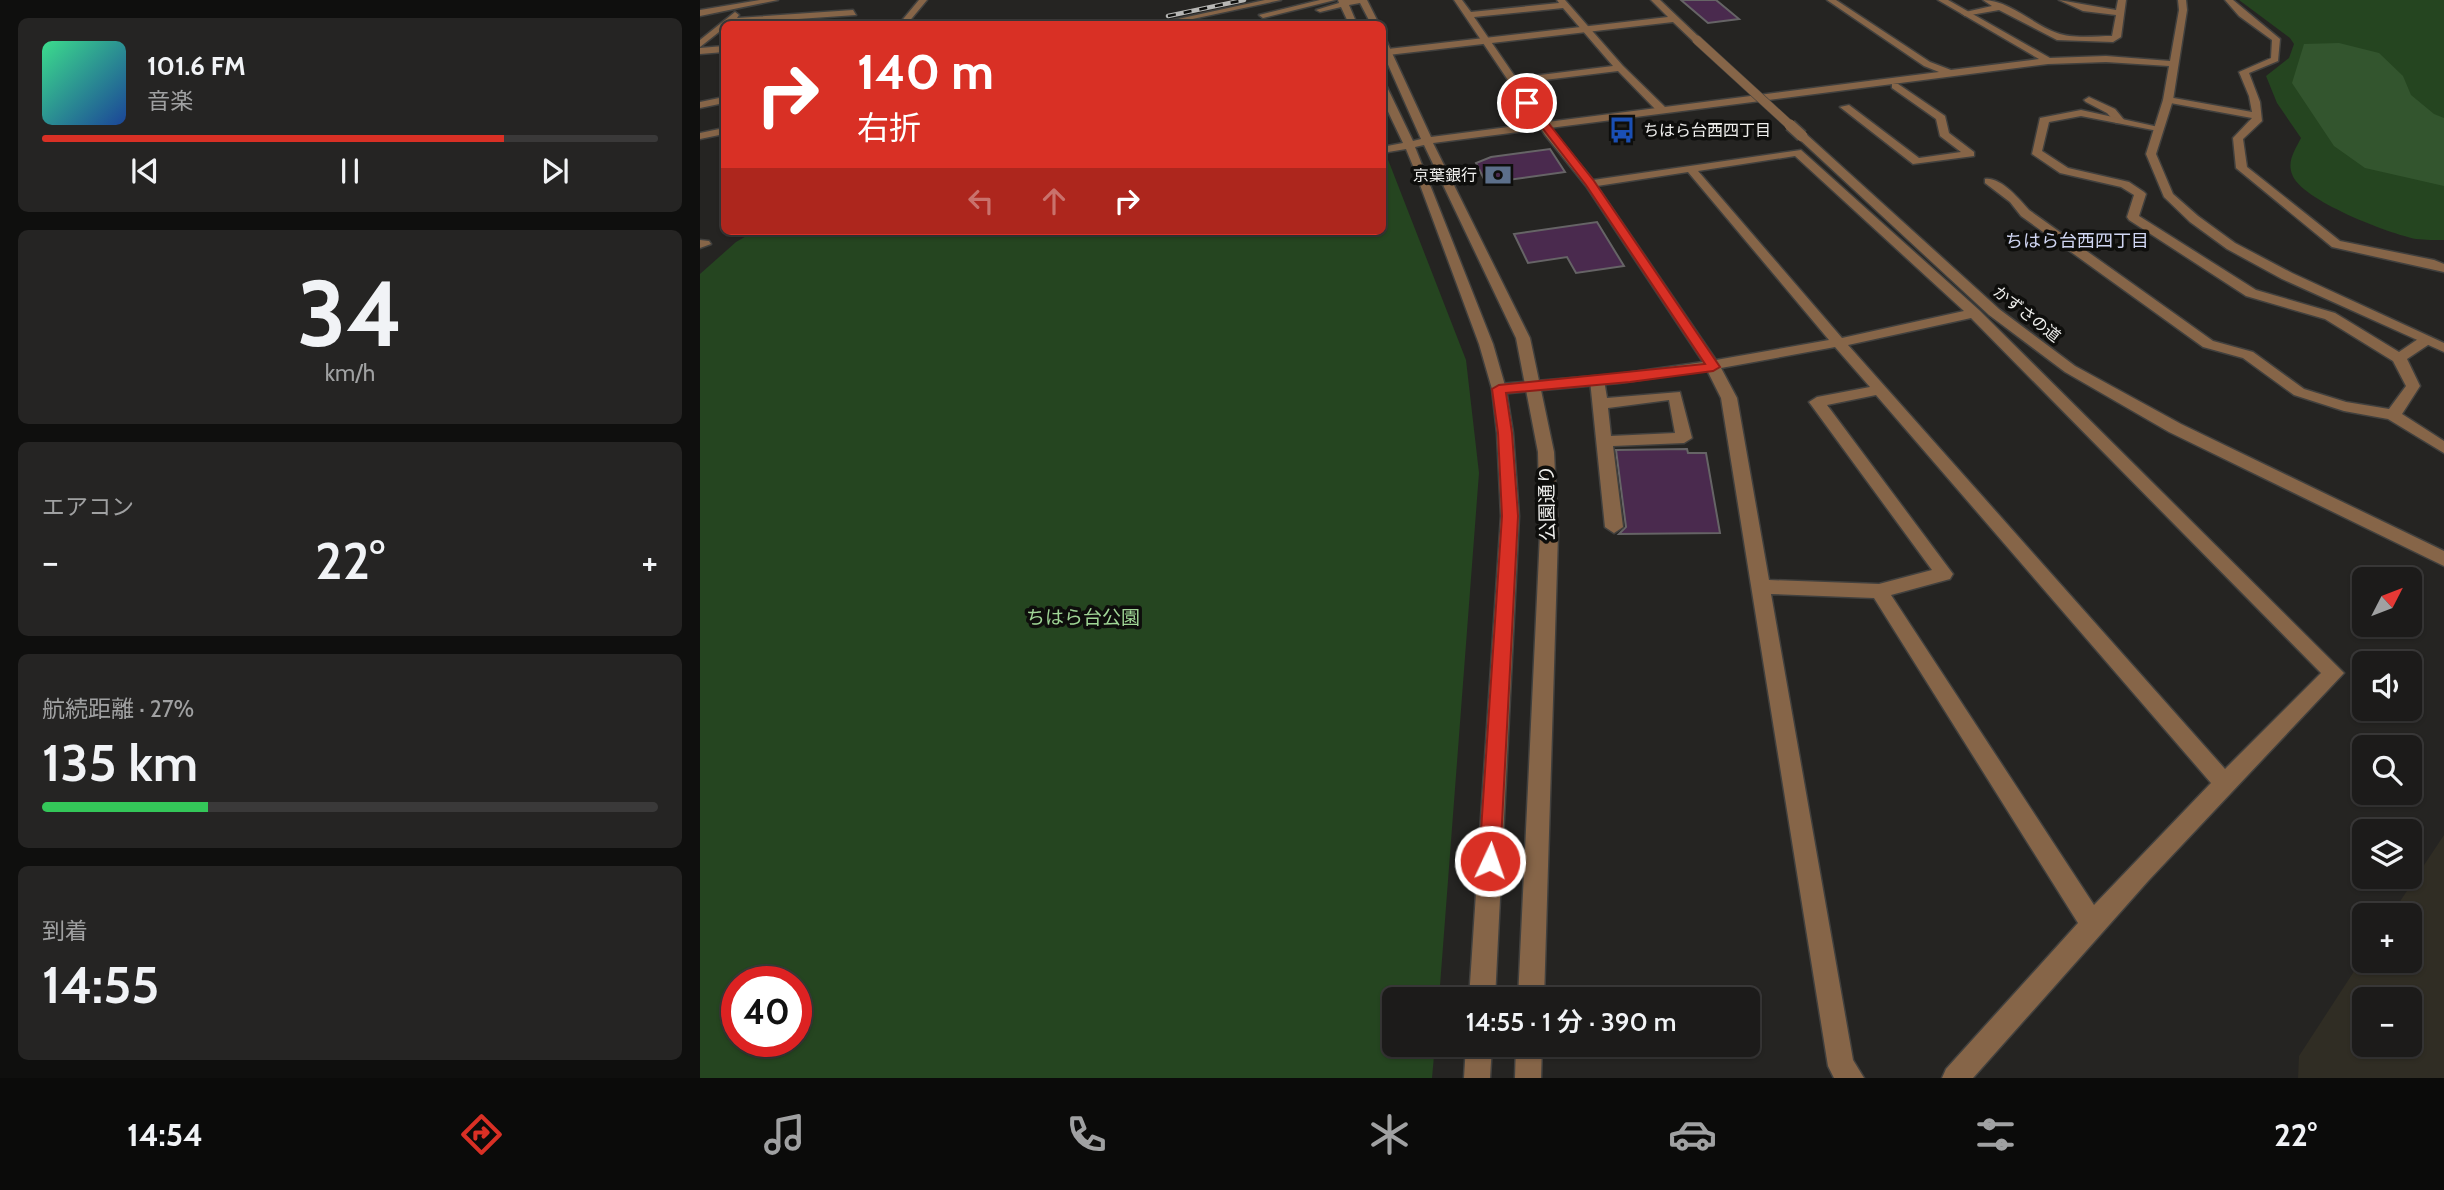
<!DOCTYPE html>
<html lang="ja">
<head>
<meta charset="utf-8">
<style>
	:root { --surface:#1c1b1a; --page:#252423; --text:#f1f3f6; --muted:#a0a1a2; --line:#3a3939; --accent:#d93025 }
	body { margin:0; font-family:Cabin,"Noto Sans JP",sans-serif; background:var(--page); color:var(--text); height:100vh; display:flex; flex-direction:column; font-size:26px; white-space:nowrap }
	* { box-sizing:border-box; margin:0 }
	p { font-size:23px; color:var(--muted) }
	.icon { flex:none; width:38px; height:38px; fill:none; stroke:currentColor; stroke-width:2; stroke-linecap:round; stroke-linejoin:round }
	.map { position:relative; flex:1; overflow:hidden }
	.panel { display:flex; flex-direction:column; gap:18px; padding:18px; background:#0f0f0e; width:700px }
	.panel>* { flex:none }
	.hud { position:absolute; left:21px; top:21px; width:665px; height:214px; border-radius:10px; box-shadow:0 2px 5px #0004,0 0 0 2px var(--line); background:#d93025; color:#fff; overflow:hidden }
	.needle { width:46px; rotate:48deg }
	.fabs { position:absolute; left:1652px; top:567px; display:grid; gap:14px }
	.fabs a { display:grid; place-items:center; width:70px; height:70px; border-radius:10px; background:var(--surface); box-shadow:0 2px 5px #0004,0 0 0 2px var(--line); font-size:35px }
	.speed { position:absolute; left:21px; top:966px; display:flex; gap:14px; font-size:35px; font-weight:700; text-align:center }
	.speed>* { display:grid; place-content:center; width:91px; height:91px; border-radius:50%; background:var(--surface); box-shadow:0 2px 5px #0004,0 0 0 2px var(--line); line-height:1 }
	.speed .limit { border:10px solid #d22; background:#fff; color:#111 }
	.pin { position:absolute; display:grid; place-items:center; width:60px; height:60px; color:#fff; margin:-30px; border:4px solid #fff; border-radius:50%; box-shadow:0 2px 7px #0007 }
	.me { position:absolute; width:77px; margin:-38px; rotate:3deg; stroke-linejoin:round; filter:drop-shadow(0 0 5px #0008) }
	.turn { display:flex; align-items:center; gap:24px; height:147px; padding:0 21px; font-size:32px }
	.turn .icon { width:91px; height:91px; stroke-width:2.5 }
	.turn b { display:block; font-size:49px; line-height:60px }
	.lanes { display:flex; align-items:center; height:66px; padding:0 21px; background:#0003; justify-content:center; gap:35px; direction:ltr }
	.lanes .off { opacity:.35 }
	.big { font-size:52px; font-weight:600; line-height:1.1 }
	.panel .card { flex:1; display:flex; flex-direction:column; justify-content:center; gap:10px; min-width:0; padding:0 24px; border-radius:10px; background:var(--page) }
	.panel .dial { align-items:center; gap:0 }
	.dial b { font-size:91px; line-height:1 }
	.song { display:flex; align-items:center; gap:21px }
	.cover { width:84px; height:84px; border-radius:10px; background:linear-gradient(135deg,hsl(150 70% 55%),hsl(220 70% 35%)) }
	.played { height:7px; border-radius:4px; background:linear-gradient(90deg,var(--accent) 75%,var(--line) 75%) }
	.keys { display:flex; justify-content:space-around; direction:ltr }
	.heat { display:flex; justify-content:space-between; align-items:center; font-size:38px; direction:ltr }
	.charge { height:10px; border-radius:5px; background:linear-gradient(90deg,#34c759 27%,var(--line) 0) }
	.trip { position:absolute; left:682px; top:987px; width:378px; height:70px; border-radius:10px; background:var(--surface); box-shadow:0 2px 5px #0004,0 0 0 2px var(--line); font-weight:600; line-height:70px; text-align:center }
	.tabs { display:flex; height:112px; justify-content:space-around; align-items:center; background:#0b0b0a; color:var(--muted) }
	.tabs .icon { width:49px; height:49px }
	.tabs .current { color:var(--accent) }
	.tabs b { font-size:32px; color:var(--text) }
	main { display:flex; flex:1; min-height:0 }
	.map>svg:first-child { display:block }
	.built { fill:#302d24; fill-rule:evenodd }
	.green { fill:#254520; fill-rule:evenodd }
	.forest { fill:#33552e }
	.building { fill:#4a2a4e; stroke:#666466; stroke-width:2 }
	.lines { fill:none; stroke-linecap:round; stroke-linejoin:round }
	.service-casing { stroke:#41403e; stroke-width:3 }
	.pedestrian-casing { stroke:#41403e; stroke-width:3 }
	.minor-casing { stroke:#41403e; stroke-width:3 }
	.tertiary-casing { stroke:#41403e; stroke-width:3 }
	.service { fill:#866548; fill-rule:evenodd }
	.pedestrian { fill:#866548; fill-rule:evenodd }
	.minor { fill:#866548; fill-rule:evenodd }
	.tertiary { fill:#866548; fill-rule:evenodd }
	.rail-casing { stroke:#b7b7b5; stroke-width:4.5 }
	.rail { stroke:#0e0e0c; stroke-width:2.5; stroke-dasharray:8; stroke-linecap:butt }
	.pedestrian-bridge-far1-casing { stroke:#41403e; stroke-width:10; stroke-linecap:butt }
	.pedestrian-bridge-casing { stroke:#41403e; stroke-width:14; stroke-linecap:butt }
	.pedestrian-bridge-far1 { stroke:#866548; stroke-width:9 }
	.pedestrian-bridge { stroke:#866548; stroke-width:11 }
	.route { fill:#d93025; stroke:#8d1f18; stroke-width:2 }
	.labels { text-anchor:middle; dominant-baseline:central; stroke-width:7; stroke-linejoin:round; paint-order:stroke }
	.far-poi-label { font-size:16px; fill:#efefed; stroke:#0e0e0c; text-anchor:start }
	.far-street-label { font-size:16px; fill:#efefed; stroke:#0e0e0c }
	.far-neighbourhood-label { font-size:18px; fill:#d0d6f3; stroke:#0e0e0c }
	.street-label { font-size:19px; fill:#efefed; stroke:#0e0e0c }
	.park-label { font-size:19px; fill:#a0d696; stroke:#0e0e0c }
</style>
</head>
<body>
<main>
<section class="panel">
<div class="card">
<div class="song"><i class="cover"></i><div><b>101.6 FM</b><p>音楽</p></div></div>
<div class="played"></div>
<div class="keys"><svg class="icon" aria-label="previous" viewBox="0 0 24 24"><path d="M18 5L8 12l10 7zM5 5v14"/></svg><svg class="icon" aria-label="pause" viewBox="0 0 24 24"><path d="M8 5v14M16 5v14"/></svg><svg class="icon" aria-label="next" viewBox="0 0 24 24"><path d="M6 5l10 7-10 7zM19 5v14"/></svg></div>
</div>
<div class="card dial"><b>34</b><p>km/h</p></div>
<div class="card"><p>エアコン</p>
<div class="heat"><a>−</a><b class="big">22°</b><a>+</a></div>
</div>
<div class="card"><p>航続距離 · 27%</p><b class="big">135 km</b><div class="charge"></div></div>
<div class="card"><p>到着</p><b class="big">14:55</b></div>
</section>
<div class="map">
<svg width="1744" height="1078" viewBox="0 0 1744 1078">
	<rect width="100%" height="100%" fill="#252422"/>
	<path class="built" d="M 1744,835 L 1744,1078 L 1598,1078 L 1599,1056 L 1664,956 L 1664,961 L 1710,961 L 1710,915 L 1691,915 ZM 1710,999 L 1710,1045 L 1664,1045 L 1664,999 Z"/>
	<path class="green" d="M 1539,0 L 1744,0 L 1744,240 C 1735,240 1725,240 1716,239 C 1690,234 1600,200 1592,174 C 1587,161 1595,150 1601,138 L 1577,103 L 1566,76 L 1589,58 L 1594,44 L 1590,38 Z
		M 687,157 L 766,360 L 779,473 L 739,999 L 695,999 L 695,1045 L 735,1045 L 732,1078 L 0,1078 L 0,274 L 36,242 L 55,231 L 682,231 L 683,158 ZM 37,982 L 96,982 L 96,1041 L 37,1041 Z"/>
	<path class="forest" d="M 1639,43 L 1679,53 L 1703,76 L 1711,95 L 1734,114 L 1744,118 L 1744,186 L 1665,168 L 1634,146 L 1592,83 L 1604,44 Z"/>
	<path class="building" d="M 981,0 L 1016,0 L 1039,19 L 1008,23 Z
		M 850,149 L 865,172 L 786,183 L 776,163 L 791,157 Z
		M 897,222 L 924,266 L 876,273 L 867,257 L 828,263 L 814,234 Z
		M 987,449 L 988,453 L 1006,453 L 1020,533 L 919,534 L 926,527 L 916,450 Z"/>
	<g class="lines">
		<g class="service-casing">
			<path id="service" d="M 1389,97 L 1415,109 L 1425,121 L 1424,123 L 1416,123 L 1407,113 L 1386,102 L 1384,100 Z
				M 0,240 L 9,241 L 11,244 L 0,248 Z
				M 897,376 L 904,380 L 907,398 L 980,392 L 992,438 L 984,443 L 913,446 L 923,527 L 914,533 L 905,527 L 890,380 ZM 969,400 L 975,433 L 911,436 L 908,408 Z"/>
		</g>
		<g class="pedestrian-casing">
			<path id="pedestrian" d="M 951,0 L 960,0 L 1000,38 L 1000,42 L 994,42 L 973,22 L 688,55 L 683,52 L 688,49 L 968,17 Z
				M 1098,134 L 1106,134 L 1299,309 L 1375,366 L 1481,424 L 1744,551 L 1744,566 L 1469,432 L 1365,372 L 1289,315 L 1098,138 Z"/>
		</g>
		<g class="minor-casing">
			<path id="minor" d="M 60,0 L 78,0 L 0,16 L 0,10 Z
				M 219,0 L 227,0 L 207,24 L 199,24 Z
				M 754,0 L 762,0 L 771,12 L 859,3 L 857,0 L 865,0 L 923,66 L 965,107 L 965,111 L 957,111 L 918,71 L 820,83 L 853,131 L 893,180 L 1101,150 L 1279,310 L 1644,673 L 1449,880 L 1273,1078 L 1242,1078 L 1246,1069 L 1378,923 L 1174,598 L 1071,594 L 1153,1060 L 1164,1078 L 1134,1078 L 1128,1066 L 1021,398 L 1007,370 L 919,383 L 799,394 L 792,389 L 799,384 L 919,374 L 1003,362 L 886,186 L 845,135 ZM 863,8 L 913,66 L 816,78 L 774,17 ZM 1095,156 L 1264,311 L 1142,338 L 998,171 ZM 988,172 L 1129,340 L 1016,360 L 897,186 ZM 1271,318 L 1621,673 L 1525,769 L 1148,345 ZM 1135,347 L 1170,387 L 1117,397 L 1109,402 L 1232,570 L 1179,584 L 1069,580 L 1037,398 L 1021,368 ZM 1176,395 L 1511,783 L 1394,905 L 1191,595 L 1250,579 L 1253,574 L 1127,405 Z
				M 1283,0 C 1309,0 1332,24 1357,33 C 1372,39 1395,36 1412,36 L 1416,15 L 1383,11 L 1359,0 L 1416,10 L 1418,0 L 1426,0 L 1421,37 L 1413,42 L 1357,40 L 1299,10 L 1265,16 L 1261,13 L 1292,6 Z
				M 1525,0 L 1533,0 L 1580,39 L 1578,61 L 1549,73 L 1560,102 L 1562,121 L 1543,139 L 1547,167 L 1640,241 L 1734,260 L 1744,264 L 1744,272 L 1632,247 L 1536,168 L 1533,138 L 1552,118 L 1465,102 L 1463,100 L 1468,97 L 1552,112 L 1549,96 L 1539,72 L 1571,58 L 1572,40 L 1539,16 Z
				M 153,10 L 156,15 L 24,24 L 24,28 L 0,47 L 0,40 L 35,12 L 39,15 L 37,18 Z
				M 24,46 L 24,52 L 0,54 L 0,48 Z
				M 1192,84 L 1198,84 L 1245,116 L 1249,133 L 1274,152 L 1274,156 L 1213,164 L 1140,107 L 1149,105 L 1219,158 L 1261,152 L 1240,136 L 1236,119 L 1192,88 Z
				M 24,97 L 24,103 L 0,108 L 0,102 Z
				M 1381,110 L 1463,128 L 1458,131 L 1381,116 L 1349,122 L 1342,151 L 1368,168 L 1429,182 L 1444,192 L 1446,194 L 1439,216 L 1556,290 L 1635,313 L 1699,352 L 1721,337 L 1731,337 L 1731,343 L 1707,359 L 1720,386 L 1702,414 L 1744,441 L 1744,453 L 1688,419 L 1644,411 L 1594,395 L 1543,358 L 1503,347 L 1321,216 L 1310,202 L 1285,183 L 1285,179 C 1301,177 1319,199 1329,210 L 1513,341 L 1553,352 L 1604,389 L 1646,402 L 1689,409 L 1706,386 L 1693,361 L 1625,319 L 1546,296 L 1429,220 L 1427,217 L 1434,195 L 1421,187 L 1360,173 L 1332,154 L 1340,118 Z"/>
		</g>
		<g class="tertiary-casing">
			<path id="tertiary" d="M 565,0 L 581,0 L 469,24 L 455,24 Z
				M 620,0 L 635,0 L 563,18 L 559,15 Z
				M 638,0 L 667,0 L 679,24 L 671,24 L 660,3 L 649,5 L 657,24 L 649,24 L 641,7 L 620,12 L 616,10 L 639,3 Z
				M 1127,0 L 1136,0 L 1230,62 L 1251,70 L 1339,59 L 1238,0 L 1248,0 L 1350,58 L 1406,56 L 1470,61 L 1479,10 L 1478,0 L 1486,0 L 1487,10 L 1473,100 L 1456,154 L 1473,194 L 1498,216 L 1535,243 L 1592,273 L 1744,343 L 1744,352 L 1582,279 L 1527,249 L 1490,222 L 1464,197 L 1446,154 L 1463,100 L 1469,66 L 1406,62 L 1348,64 L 733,143 L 830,338 L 854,452 L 858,534 L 844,999 L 818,999 L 840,534 L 838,452 L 816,338 L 724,145 L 715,147 L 793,344 L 806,389 L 813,433 L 819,516 L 795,999 L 769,999 L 801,516 L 797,433 L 792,389 L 779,344 L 713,166 L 706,149 L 682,153 L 682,147 L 703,143 L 682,99 L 682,84 L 687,87 L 713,141 L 721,139 L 682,51 L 682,37 L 686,40 L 731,137 L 1239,72 L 1224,66 Z
				M 24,128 L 24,134 L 0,139 L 0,133 Z
				M 766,1045 L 792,1045 L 790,1078 L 764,1078 Z
				M 816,1045 L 842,1045 L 841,1078 L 815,1078 Z"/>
		</g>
		<use href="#service" class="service"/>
		<use href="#pedestrian" class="pedestrian"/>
		<use href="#minor" class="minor"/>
		<use href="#tertiary" class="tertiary"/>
		<g class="rail-casing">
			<path id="rail" d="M 468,16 L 544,0"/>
		</g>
		<use href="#rail" class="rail"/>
		<g class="pedestrian-bridge-far1-casing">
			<path id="pedestrian-bridge-far1" d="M 997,40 L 1092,127"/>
		</g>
		<g class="pedestrian-bridge-casing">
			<path id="pedestrian-bridge" d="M 1090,125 L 1102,136"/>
		</g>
		<use href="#pedestrian-bridge-far1" class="pedestrian-bridge-far1"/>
		<use href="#pedestrian-bridge" class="pedestrian-bridge"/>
	</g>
	<path class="route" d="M 824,101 L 831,101 L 894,181 L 1020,367 L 1013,371 L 930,382 L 806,393 L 812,433 L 818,516 L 800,861 L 797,868 L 790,871 L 782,868 L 779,861 L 802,516 L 798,433 L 792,389 L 799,385 L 1005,364 L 886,185 L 824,104 Z"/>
	<defs>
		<g id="bus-bare" transform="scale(2.1)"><path d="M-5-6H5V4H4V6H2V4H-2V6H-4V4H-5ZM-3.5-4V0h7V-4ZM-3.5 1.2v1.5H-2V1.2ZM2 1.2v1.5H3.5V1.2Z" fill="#1a4fb4" stroke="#0e0e0c" stroke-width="2.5" paint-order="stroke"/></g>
		<g id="bank-bare" transform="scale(2.1)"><path d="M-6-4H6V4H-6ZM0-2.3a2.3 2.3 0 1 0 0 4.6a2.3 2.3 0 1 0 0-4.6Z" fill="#5c6f8a" stroke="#0e0e0c" stroke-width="2.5" paint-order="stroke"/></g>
	</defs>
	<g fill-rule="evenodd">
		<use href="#bus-bare" x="922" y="130"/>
		<use href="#bank-bare" x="798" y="175"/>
	</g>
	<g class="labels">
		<g class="far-poi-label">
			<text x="943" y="130">ちはら台西四丁目</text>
			<text x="777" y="175" text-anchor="end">京葉銀行</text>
		</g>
		<g class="far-street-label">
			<text transform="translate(1327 314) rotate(38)">かずさの道</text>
		</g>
		<g class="far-neighbourhood-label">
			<text x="1377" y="241">ちはら台西四丁目</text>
		</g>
		<g class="street-label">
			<text transform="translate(847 503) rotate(-91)">公園通り</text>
		</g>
		<g class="park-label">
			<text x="383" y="617">ちはら台公園</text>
		</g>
	</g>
</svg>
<div class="fabs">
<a><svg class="needle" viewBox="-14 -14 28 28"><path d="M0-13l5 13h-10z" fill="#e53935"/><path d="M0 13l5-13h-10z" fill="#a0a1a2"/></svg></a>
<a><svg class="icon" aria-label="sound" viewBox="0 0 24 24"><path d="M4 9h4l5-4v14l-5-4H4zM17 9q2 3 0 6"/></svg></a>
<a><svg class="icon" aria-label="search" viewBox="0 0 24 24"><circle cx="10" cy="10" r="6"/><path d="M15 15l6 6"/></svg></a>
<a><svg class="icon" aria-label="layers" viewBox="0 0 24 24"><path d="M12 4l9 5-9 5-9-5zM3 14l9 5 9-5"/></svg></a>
<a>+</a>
<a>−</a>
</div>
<div class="speed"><div class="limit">40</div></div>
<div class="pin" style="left:827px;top:103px;background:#d93025"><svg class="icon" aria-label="arrive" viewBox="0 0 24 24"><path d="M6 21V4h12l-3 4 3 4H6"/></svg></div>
<svg class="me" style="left:790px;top:861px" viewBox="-20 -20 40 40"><circle r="17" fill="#d93025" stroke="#fff" stroke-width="3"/><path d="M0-11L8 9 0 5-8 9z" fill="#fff"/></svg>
<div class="trip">14:55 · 1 分 · 390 m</div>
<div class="hud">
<div class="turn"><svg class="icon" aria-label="right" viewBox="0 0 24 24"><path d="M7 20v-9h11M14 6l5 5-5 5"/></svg><div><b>140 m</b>右折</div></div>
<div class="lanes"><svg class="icon off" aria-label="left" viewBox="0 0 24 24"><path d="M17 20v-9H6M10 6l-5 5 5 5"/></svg><svg class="icon off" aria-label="ahead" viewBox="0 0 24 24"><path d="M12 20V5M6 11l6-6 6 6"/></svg><svg class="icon" aria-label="right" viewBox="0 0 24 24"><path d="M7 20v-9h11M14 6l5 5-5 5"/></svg></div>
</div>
</div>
</main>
<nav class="tabs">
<b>14:54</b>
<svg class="icon current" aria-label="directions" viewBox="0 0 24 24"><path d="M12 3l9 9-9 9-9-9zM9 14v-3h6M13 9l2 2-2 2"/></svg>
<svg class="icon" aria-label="music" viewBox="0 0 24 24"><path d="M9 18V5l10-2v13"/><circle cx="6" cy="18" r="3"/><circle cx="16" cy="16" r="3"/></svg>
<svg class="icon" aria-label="phone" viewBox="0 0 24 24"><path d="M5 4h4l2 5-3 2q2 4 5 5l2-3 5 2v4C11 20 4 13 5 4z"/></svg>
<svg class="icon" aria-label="climate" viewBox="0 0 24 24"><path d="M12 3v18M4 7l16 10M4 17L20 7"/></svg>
<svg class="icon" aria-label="car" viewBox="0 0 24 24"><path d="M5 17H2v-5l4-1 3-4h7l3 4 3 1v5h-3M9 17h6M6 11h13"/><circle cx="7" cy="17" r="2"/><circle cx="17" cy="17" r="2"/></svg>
<svg class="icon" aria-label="filters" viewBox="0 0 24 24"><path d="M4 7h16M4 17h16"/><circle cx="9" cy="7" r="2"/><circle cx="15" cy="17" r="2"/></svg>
<b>22°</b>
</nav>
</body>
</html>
